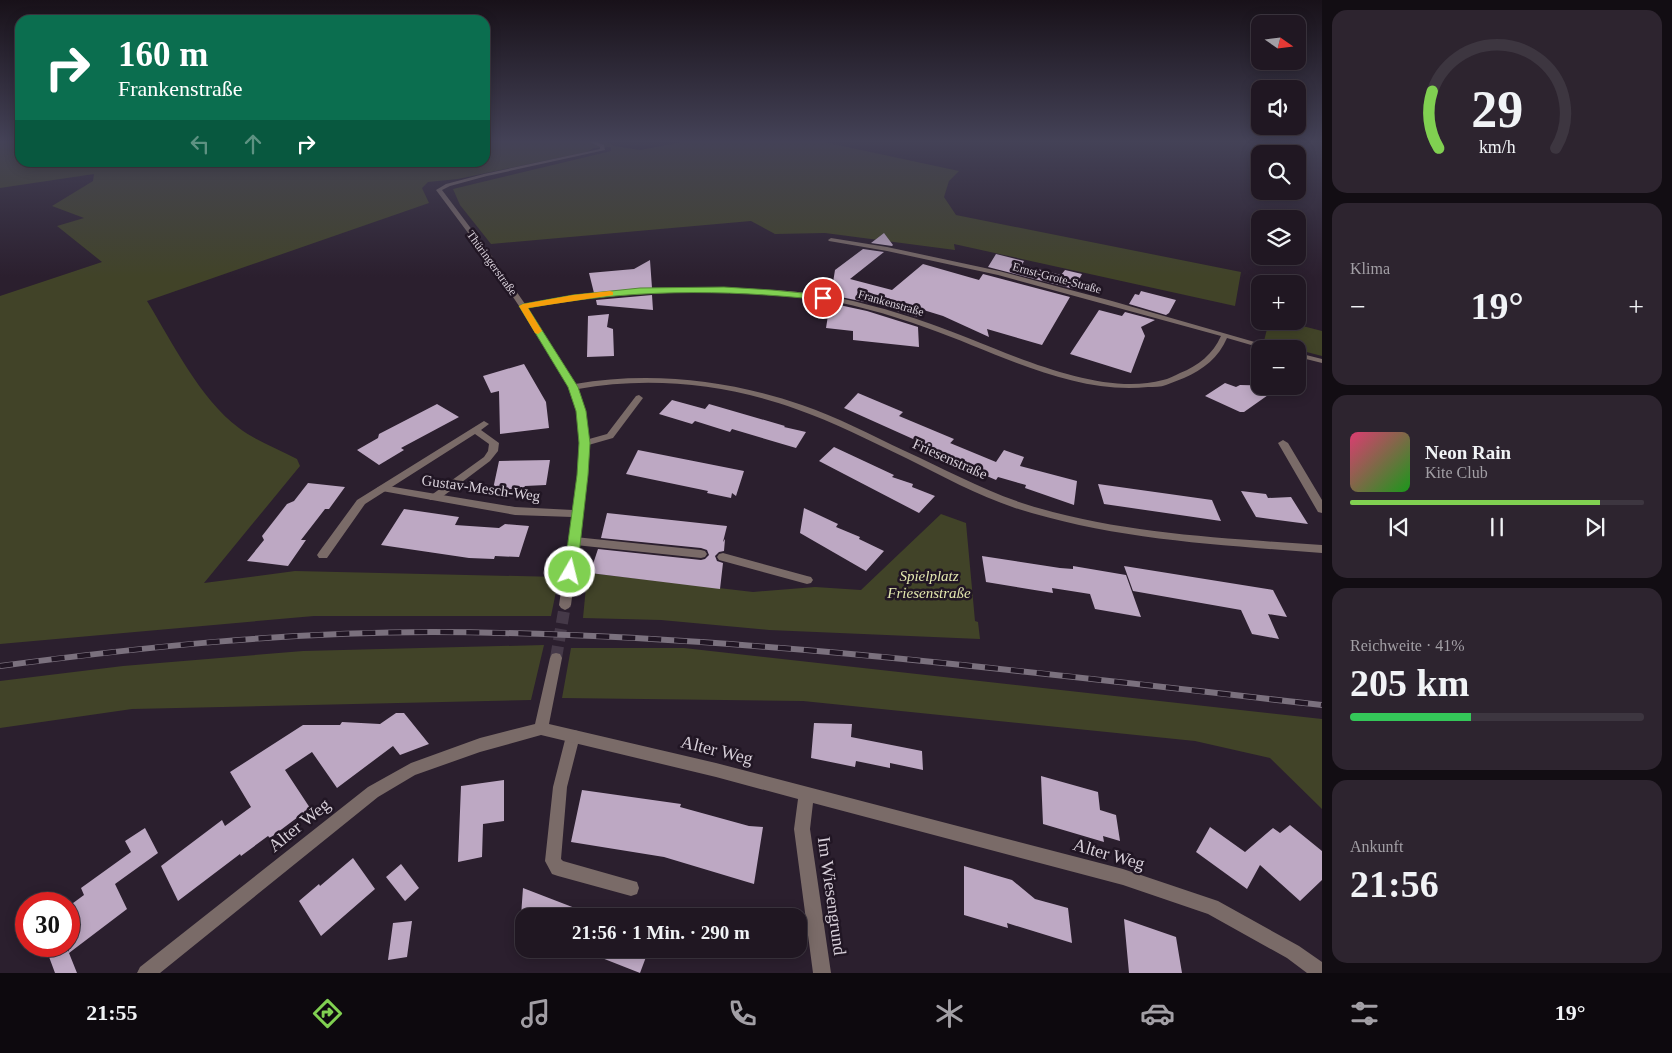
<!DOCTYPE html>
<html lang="de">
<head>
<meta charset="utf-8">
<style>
	:root { --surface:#201722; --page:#2d242f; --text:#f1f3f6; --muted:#a29fa5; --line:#3d3640; --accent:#80d051 }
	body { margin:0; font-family:Georgia,serif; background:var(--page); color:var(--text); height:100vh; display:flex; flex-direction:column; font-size:19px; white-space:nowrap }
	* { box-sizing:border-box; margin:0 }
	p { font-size:16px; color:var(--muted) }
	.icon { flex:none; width:28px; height:28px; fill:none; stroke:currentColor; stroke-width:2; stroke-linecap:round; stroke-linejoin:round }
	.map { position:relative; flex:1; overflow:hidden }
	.sheet { display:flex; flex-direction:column; gap:10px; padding:10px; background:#120d13; width:350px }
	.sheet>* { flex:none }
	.hud { position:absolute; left:15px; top:15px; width:475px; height:152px; border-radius:15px; box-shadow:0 2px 12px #0003,0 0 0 1px var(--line); background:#0b6e4f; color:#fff; overflow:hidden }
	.needle { width:32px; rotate:104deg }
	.tools { position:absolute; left:1251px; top:15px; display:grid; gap:10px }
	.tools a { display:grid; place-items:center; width:55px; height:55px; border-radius:10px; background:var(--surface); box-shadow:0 2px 12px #0003,0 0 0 1px var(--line); font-size:25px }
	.speed { position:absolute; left:15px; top:892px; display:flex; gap:10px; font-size:25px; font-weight:700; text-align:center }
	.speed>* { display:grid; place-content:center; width:65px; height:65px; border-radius:50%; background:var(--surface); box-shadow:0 2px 12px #0003,0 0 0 1px var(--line); line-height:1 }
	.speed .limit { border:8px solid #d22; background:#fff; color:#111 }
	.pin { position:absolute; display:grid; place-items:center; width:42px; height:42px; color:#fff; margin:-21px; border:2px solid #fff; border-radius:50%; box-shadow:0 1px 5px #0007 }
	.me { position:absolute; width:55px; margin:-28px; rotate:8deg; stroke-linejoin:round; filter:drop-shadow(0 0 4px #0008) }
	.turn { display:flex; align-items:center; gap:18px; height:105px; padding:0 20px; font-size:22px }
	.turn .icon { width:65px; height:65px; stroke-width:2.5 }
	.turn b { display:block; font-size:35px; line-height:42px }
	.lanes { display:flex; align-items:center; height:48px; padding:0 20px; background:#0003; justify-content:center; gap:25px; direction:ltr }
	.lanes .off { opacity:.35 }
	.big { font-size:38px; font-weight:800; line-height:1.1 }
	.sheet .tile { flex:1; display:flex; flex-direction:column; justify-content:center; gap:8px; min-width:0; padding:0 18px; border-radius:15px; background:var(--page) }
	.sheet .dial { align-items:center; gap:0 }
	.dial svg { height:130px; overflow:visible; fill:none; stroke:var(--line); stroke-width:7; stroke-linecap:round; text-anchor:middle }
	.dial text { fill:var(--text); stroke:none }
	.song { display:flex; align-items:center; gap:15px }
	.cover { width:60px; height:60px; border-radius:8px; background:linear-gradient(135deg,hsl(340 70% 55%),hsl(120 70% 35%)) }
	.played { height:5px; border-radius:2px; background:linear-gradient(90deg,var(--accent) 85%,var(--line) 85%) }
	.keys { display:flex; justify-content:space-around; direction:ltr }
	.heat { display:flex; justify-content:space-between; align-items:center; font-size:28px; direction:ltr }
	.charge { height:8px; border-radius:4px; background:linear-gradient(90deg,#34c759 41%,var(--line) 0) }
	.trip { position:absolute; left:515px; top:908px; width:292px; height:50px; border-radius:15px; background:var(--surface); box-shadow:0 2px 12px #0003,0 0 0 1px var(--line); font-weight:800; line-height:50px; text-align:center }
	.dock { display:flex; height:80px; justify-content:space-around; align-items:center; background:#0d090e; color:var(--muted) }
	.dock .icon { width:35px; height:35px }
	.dock .current { color:var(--accent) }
	.dock b { font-size:22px; color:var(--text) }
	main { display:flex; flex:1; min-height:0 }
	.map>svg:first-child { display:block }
	.green { fill:#414328 }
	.building { fill:#bda8c3 }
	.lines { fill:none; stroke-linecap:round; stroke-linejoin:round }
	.minor-tunnel { stroke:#453948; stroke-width:12; stroke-dasharray:12 5.5; stroke-linecap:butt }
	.service { fill:#7a6b68; fill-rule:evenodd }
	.minor { fill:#7a6b68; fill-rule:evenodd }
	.rail-casing { stroke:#7b717e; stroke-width:6 }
	.rail { stroke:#211624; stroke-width:4.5; stroke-dasharray:13; stroke-linecap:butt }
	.route { fill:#80d051; stroke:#538735 }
	.slow { fill:#f59e0b }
	.labels { text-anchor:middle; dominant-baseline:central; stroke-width:5; stroke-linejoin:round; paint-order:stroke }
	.far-street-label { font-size:12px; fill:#d7cfd9; stroke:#211624 }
	.street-label { font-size:15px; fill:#d7cfd9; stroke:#211624 }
	.park-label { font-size:15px; font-style:italic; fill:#e3e8af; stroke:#211624 }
	.near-street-label { font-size:18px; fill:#d7cfd9; stroke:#211624 }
</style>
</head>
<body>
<main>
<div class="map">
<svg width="1322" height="973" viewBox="0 0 1322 973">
	<rect width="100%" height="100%" fill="#2b1f2e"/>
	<path class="green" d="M 0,141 L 20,141 L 20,162 L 485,162 L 485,141 L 604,141 L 615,146 L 640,150 L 688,141 L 819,141 L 959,171 L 949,181 L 944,197 L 956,215 L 1241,272 L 1235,306 L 954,244 L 955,250 L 825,233 L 775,234 L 751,221 L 491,244 L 460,205 L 453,189 L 611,151 L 611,147 L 594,148 L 586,152 L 458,179 L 428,182 L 422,188 L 429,203 L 147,301 C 172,342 200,399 239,428 C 256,441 278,449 297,459 L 300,466 L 204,583 L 295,571 L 559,577 L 551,616 L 314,616 L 0,644 L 0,296 L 102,262 L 57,226 L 84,218 L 52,206 L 93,181 L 94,174 L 0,188 Z
		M 1269,321 L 1283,321 L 1322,331 L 1322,356 L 1264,341 Z
		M 941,514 L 966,523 L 975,621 L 978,622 L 980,639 L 769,630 L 661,620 L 583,618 L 587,576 L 590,573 L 753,592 L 815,587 L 861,590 Z
		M 544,645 L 531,700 L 132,709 L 0,728 L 0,681 L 123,666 L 303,651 Z
		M 571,648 L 684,648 L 1322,719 L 1322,809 L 1270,758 L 1195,741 L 803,701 L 562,698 Z"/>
	<path class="building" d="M 884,233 L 893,245 L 892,246 L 871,243 Z
		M 863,249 L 884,252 L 850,279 L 892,290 L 923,264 L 979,280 L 983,274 L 1070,297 L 1042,345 L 987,329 L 989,337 L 943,316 L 917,308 L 917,317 L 870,303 L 831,295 L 835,270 Z
		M 996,254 L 1024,261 L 1022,265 L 1061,275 L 1065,270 L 1082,274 L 1074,289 L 988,267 Z
		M 650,260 L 652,288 L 594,293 L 589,273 L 634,269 Z
		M 1141,291 L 1176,300 L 1169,313 L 1166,315 L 1129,304 L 1135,294 L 1139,295 Z
		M 652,295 L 653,310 L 597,305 L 596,300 Z
		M 830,303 L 867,311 L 918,327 L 919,347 L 853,340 L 853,331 L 826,328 Z
		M 1099,310 L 1122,316 L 1125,312 L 1155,320 L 1141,327 L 1145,336 L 1131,373 L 1070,354 Z
		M 609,314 L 607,327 L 613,329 L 614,356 L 587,357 L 588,316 Z
		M 524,364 L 546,402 L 549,428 L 500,434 L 499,391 L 491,393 L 483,376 Z
		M 1225,383 L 1236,387 L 1240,385 L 1281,386 L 1244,412 L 1240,412 L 1205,396 Z
		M 858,393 L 903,412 L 899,416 L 954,439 L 942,452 L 844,408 Z
		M 672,400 L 705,409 L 701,414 L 709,404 L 785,426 L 784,427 L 806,432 L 796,448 L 732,429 L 730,432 L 695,421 L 692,424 L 659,414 Z
		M 437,404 L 459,417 L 401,448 L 404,450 L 379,465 L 357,450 L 378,438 L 379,434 Z
		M 950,443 L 996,462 L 1004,450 L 1024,457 L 1020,466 L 1077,481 L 1074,505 L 1025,488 L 1026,485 L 998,477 L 996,480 L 938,455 Z
		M 834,447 L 894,475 L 892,477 L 913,484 L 912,487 L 935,496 L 919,513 L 819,461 Z
		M 638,450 L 744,471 L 736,496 L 732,493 L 731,498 L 707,493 L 708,491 L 626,474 Z
		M 550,460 L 546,485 L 525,486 L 524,489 L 493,489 L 499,461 Z
		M 308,483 L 345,487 L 329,509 L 325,509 L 301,540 L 306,540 L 288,566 L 247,561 L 264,540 L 262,536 L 287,504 L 294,501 Z
		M 1098,484 L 1212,500 L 1221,521 L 1104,504 Z
		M 1241,491 L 1266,494 L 1268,498 L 1291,497 L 1308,524 L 1256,517 Z
		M 804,508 L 838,524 L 836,527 L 860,537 L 859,539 L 884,551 L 866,571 L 800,533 Z
		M 404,509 L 459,517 L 455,525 L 499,528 L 505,524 L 529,526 L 519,557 L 495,556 L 494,559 L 469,558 L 381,545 Z
		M 607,513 L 727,526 L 723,542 L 725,539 L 724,551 L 719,552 L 715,556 L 717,561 L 723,563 L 720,589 L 590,573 L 598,549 L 701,560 L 705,559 L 709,555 L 707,550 L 701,548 L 601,538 Z
		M 982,556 L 1060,568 L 1073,569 L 1073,566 L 1126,575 L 1141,617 L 1095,609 L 1090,594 L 1052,588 L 1053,593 L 986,582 Z
		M 1124,566 L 1273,590 L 1287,617 L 1268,614 L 1279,639 L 1252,634 L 1241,610 L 1133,591 Z
		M 396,713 L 404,713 L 429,744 L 400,755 L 393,746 L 337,788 L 312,752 L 285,770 L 310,808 L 270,838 L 268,836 L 241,856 L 240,854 L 178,901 L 161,866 L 222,820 L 225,826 L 251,807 L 230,772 L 303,725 L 340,725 L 342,722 L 380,724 Z
		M 814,723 L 852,724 L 851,737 L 922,751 L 923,770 L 890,763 L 890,768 L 856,761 L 855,767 L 811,758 Z
		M 1041,776 L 1098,792 L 1100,810 L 1116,815 L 1120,841 L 1103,836 L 1104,842 L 1043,824 Z
		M 504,780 L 504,821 L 483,824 L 482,857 L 458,862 L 461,786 Z
		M 582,790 L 681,804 L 680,807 L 749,826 L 763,827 L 754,884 L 664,857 L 571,842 Z
		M 1290,825 L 1322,851 L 1322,880 L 1300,901 L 1260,865 L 1247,889 L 1196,852 L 1210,827 L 1245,852 L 1273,828 L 1280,833 Z
		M 145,828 L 158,853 L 115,884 L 127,909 L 69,953 L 77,973 L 55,973 L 45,946 L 66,946 L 69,952 L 69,906 L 84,895 L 81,888 L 131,852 L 125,841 Z
		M 353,858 L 375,889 L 321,936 L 299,901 L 319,884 L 320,886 Z
		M 401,864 L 419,888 L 405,901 L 386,877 Z
		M 964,866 L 1012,880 L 1035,899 L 1068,908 L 1072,943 L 1007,923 L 1008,928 L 964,915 Z
		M 523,888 L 593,915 L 593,916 L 521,916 Z
		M 1124,919 L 1176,937 L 1182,973 L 1129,973 Z
		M 412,921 L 407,957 L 388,960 L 393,923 Z
		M 579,949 L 649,949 L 640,973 Z"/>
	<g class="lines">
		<path class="minor-tunnel" d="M 556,658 L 565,605"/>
		<path class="service" d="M 639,395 L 643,398 L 613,438 L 585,446 L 582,445 L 580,443 L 582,441 L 607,434 L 636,396 Z
			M 484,421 L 489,424 L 481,430 L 499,443 L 498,451 L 490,461 L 438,500 L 430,500 L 429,498 L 430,496 L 484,457 L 488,451 L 489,444 L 475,434 L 365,504 L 327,558 L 319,558 L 317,555 L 319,552 L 357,500 Z
			M 1283,440 L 1288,443 L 1322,500 L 1322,513 L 1318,512 L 1278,443 Z
			M 575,537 L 701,550 L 705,551 L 707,554 L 705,557 L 701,558 L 575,545 L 571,544 L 570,541 L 571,538 Z
			M 723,553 L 807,576 L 811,577 L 813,580 L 811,583 L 807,584 L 719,560 L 717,557 L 719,554 Z
			M 573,730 L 578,731 L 580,736 L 567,787 L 561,859 L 563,861 L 637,882 L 639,888 L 637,894 L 631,896 L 558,876 L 552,874 L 545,861 L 553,787 L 566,736 L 568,731 Z"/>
		<path class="minor" d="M 588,141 L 594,141 L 604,145 L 605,150 L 487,176 L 450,186 L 442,190 L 494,259 L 525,304 C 599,292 672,286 747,289 C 767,290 787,290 807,293 C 849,298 891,310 931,324 C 995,346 1095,399 1163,380 C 1168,379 1174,376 1180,373 C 1198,366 1213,354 1221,336 L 998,275 L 887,251 L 829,241 L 828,240 L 831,238 L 887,247 L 999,271 L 1112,301 L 1279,349 L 1265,349 L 1227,338 C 1219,357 1203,370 1184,378 C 1178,380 1172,383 1166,385 C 1161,387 1154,387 1148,387 C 1072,395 996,352 927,328 C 888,314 847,302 806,297 C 786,294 766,294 746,293 C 672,290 600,295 527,307 L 575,384 C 651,371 729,380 802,405 C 837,417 871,435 905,451 C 944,469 981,489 1022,503 C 1119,534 1222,538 1322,545 L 1322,553 C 1219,545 1115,540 1015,508 C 977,495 942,476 906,458 C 870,441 834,422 796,409 C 727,384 650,376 578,389 L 585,411 L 590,443 L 588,475 L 571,605 L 569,608 L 565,610 L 561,608 L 559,605 L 572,517 L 515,515 L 382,491 L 377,488 L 382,485 L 515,507 L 573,510 L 578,475 L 580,443 L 577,411 L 569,387 L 519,306 L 489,261 L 436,190 L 446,184 L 484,174 L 600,149 L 600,147 Z
			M 1298,353 L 1322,359 L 1322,363 L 1298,357 Z
			M 556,653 L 560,654 L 562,658 L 549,724 L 716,763 L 1123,869 L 1218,901 L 1299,946 L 1322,962 L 1322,973 L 1307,973 L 1287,958 L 1208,914 L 1123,885 L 813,803 L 810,829 L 831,973 L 813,973 L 794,829 L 798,799 L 716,777 L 541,735 L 480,752 L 415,775 L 378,797 L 160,973 L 137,973 L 140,967 L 368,787 L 411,763 L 480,738 L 535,724 L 550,658 L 552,654 Z"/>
		<g class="rail-casing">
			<path id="rail" d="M 0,666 C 143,647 287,632 432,632 C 730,633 1026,672 1322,705"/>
		</g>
		<use href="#rail" class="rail"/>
	</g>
	<linearGradient id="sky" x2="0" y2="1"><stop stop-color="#181119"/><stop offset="0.51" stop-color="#444257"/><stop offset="1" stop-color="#444257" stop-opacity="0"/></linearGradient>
	<rect width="1322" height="277" fill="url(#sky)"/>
	<path class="route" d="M 724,287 L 772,290 L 823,295 L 827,298 L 823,300 C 721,289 629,289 528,308 L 578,387 L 586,411 L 590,443 L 588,475 L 577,572 L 575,576 L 566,576 L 564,572 L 577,475 L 579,443 L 576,411 L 568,387 L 519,306 L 523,304 L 573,295 L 640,288 Z"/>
	<path class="slow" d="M 610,291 L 613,292 L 613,295 L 528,308 L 542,331 L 538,334 L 535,333 L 519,306 L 523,304 L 573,295 Z"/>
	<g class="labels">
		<g class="far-street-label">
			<text transform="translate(492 263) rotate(54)">Thüringerstraße</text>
			<text transform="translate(1057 278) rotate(15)">Ernst-Grote-Straße</text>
			<text transform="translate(891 303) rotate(16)">Frankenstraße</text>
		</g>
		<g class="street-label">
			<text transform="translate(950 459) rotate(24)">Friesenstraße</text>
			<text transform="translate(481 488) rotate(8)">Gustav-Mesch-Weg</text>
		</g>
		<g class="park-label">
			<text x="929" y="576">Spielplatz<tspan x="929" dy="17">Friesenstraße</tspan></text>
		</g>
		<g class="near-street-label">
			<text transform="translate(717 750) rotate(14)">Alter Weg</text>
			<text transform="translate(299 825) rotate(-39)">Alter Weg</text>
			<text transform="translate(1109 854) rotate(16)">Alter Weg</text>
			<text transform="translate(832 896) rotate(82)">Im Wiesengrund</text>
		</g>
	</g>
</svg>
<div class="tools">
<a><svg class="needle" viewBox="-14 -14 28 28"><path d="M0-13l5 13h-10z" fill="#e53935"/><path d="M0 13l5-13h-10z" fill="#a29fa5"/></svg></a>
<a><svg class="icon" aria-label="sound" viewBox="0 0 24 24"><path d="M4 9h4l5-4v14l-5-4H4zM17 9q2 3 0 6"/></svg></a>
<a><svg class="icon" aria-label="search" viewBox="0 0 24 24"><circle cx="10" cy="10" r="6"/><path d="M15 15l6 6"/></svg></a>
<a><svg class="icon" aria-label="layers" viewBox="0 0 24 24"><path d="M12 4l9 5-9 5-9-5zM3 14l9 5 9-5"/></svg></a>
<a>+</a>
<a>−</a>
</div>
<div class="speed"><div class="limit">30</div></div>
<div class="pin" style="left:823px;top:298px;background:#d93025"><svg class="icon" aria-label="arrive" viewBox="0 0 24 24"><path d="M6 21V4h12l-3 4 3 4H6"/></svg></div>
<svg class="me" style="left:570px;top:572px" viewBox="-20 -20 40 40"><circle r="17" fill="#80d051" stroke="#fff" stroke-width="3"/><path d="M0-11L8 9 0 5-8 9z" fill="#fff"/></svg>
<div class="trip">21:56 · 1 Min. · 290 m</div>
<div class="hud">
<div class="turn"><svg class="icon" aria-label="right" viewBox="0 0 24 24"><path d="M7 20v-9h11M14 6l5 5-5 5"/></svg><div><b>160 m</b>Frankenstraße</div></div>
<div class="lanes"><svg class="icon off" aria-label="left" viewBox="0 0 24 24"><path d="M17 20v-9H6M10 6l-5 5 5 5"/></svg><svg class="icon off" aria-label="ahead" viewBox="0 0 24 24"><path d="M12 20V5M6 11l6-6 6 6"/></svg><svg class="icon" aria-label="right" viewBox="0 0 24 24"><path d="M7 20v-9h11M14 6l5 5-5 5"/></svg></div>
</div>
</div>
<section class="sheet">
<div class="tile dial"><svg viewBox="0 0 100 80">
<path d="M14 69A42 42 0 1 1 86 69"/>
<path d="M14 69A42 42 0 0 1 10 34" stroke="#80d051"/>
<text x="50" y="56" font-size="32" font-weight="700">29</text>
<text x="50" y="72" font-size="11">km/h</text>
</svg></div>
<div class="tile"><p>Klima</p>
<div class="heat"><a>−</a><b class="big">19°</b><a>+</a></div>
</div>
<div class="tile">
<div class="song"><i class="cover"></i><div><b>Neon Rain</b><p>Kite Club</p></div></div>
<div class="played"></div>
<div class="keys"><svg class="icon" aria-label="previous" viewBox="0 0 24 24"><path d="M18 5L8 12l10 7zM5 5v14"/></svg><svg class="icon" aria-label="pause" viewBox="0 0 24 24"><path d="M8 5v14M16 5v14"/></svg><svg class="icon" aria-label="next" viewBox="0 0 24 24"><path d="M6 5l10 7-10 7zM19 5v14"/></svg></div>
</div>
<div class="tile"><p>Reichweite · 41%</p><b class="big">205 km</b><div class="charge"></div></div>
<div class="tile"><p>Ankunft</p><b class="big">21:56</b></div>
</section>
</main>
<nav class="dock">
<b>21:55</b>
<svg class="icon current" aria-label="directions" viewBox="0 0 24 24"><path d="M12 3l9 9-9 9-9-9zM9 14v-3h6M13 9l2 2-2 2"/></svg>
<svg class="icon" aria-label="music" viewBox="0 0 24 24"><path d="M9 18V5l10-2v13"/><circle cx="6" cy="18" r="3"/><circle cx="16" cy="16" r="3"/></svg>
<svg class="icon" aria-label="phone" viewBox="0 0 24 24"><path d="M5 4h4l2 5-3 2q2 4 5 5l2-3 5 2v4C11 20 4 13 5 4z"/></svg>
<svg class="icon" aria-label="climate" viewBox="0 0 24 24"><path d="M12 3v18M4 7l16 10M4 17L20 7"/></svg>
<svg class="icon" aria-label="car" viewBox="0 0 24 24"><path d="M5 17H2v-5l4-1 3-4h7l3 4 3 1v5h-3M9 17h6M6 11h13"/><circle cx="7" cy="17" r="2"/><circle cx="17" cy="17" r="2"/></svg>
<svg class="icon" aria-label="filters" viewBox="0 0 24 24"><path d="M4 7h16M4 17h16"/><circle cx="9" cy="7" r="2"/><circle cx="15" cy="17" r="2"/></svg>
<b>19°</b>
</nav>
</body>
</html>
